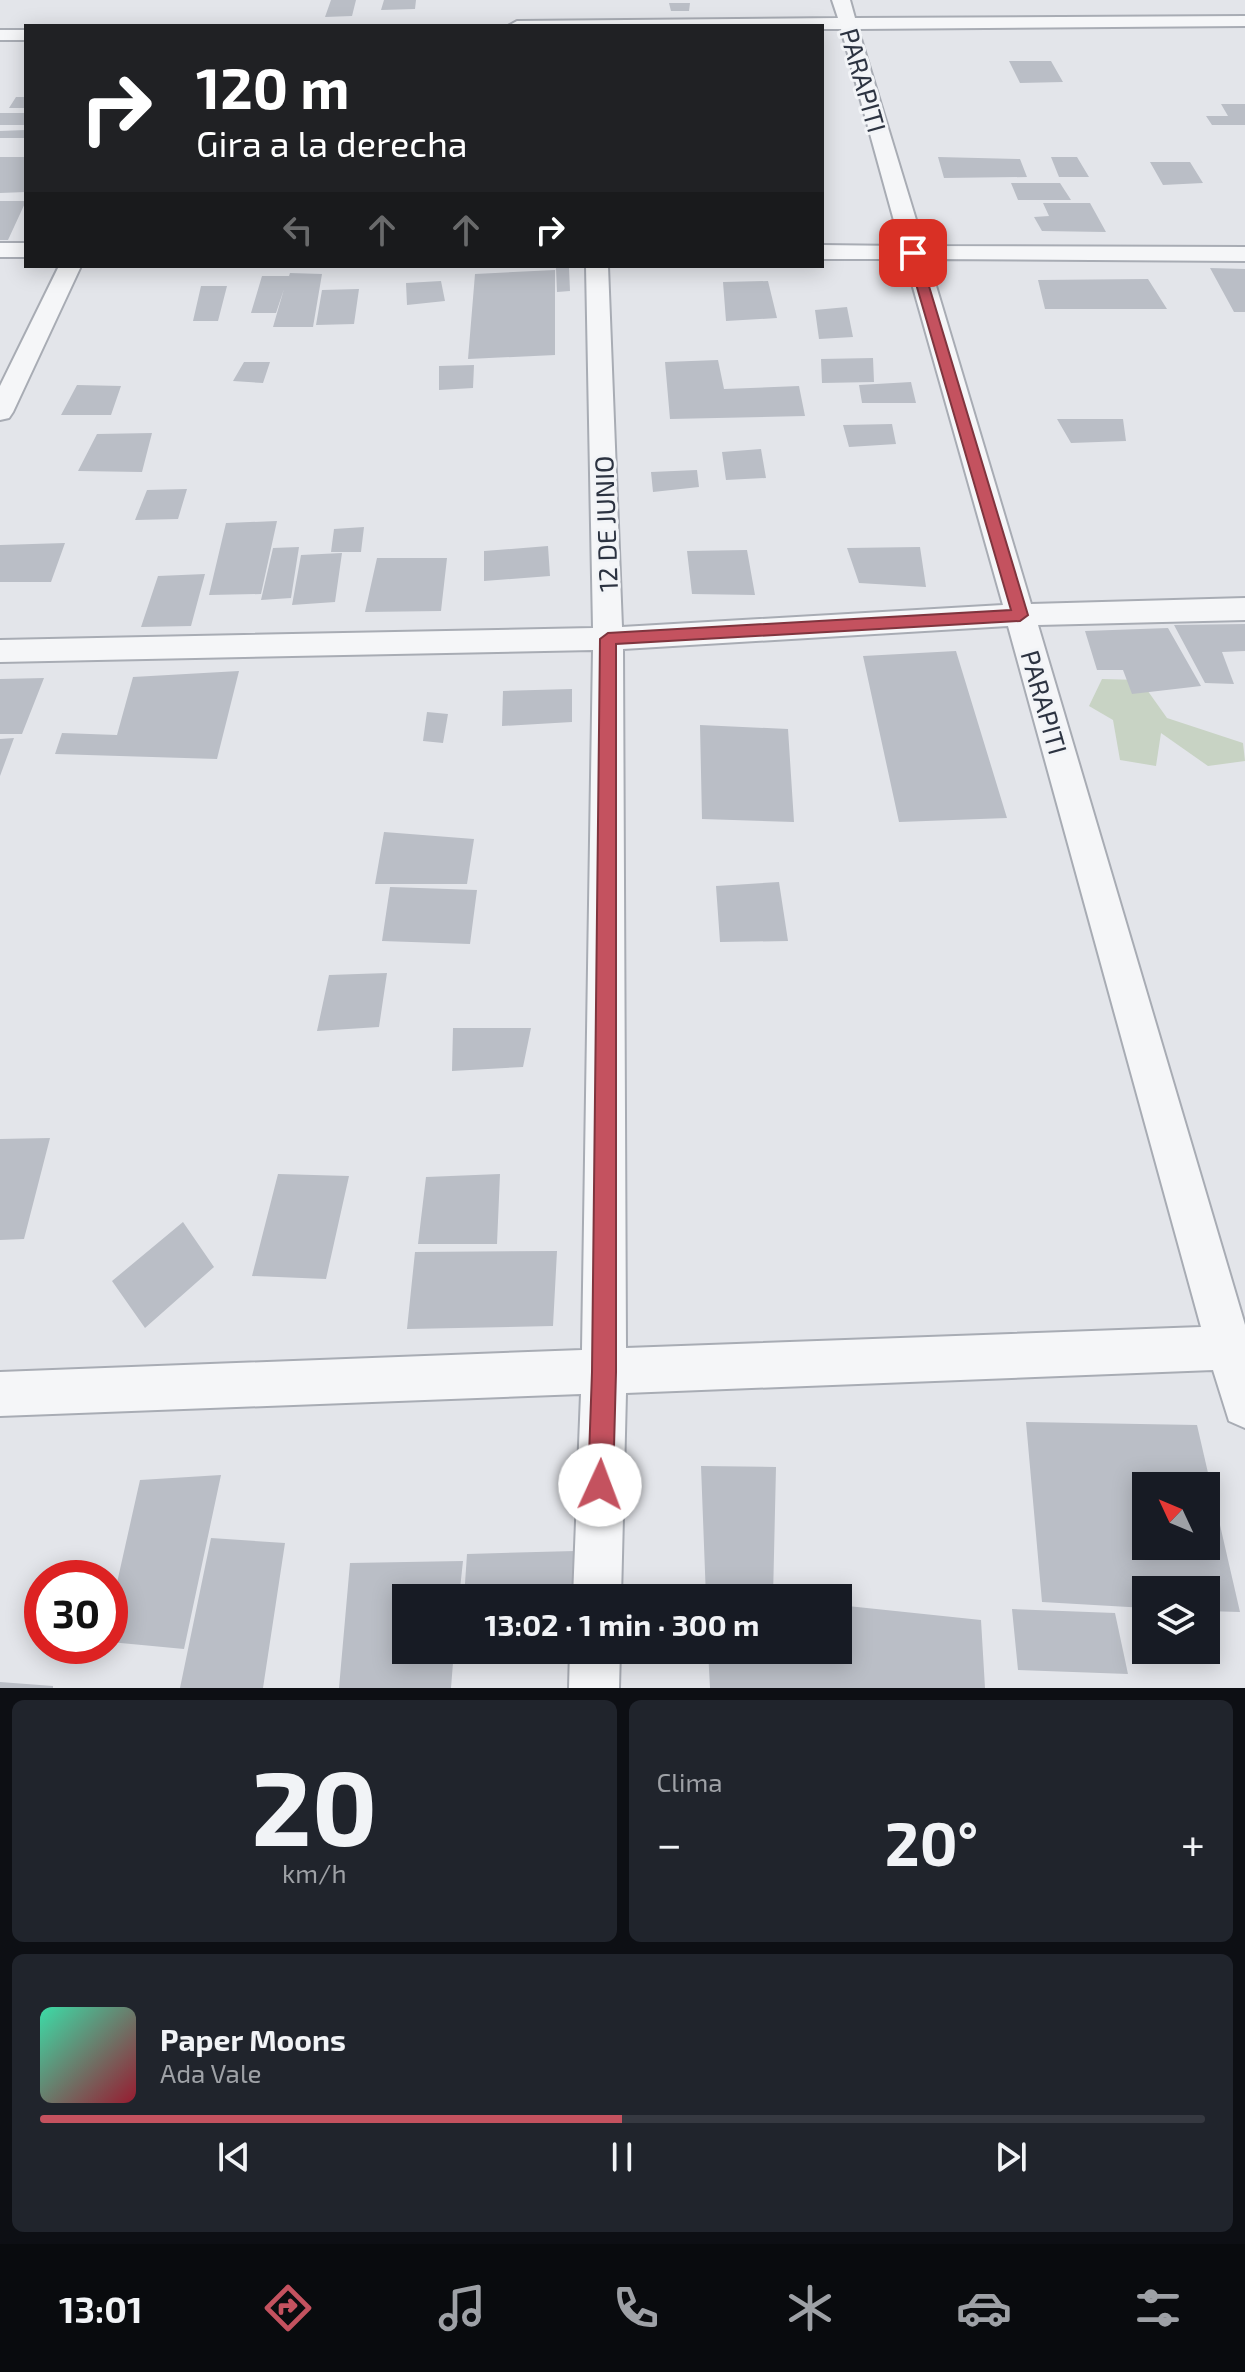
<!DOCTYPE html>
<html lang="es">
<head>
<meta charset="utf-8">
<style>
	:root { --surface:#171b24; --page:#20242c; --text:#f1f3f6; --muted:#9ea1a6; --line:#363941; --accent:#c4525f }
	body { margin:0; font-family:"Exo 2",sans-serif; background:var(--page); color:var(--text); height:100vh; display:flex; flex-direction:column; font-size:30px; white-space:nowrap }
	* { box-sizing:border-box; margin:0 }
	p { font-size:26px; color:var(--muted) }
	.icon { flex:none; width:44px; height:44px; fill:none; stroke:currentColor; stroke-width:2; stroke-linecap:round; stroke-linejoin:round }
	.map { position:relative; height:1688px; overflow:hidden }
	.sheet { display:flex; flex-direction:column; gap:12px; padding:12px; background:#0d0f14; flex:1 }
	.sheet>* { flex:none }
	.hud { position:absolute; left:24px; top:24px; width:800px; height:244px; border-radius:0px; box-shadow:0 4px 20px #0003; background:#202124; color:#fff; overflow:hidden }
	.needle { width:52px; rotate:314deg }
	.controls { position:absolute; left:1132px; top:1472px; display:grid; gap:16px }
	.controls a { display:grid; place-items:center; width:88px; height:88px; border-radius:0px; background:var(--surface); box-shadow:0 4px 20px #0003; font-size:40px }
	.speed { position:absolute; left:24px; top:1560px; display:flex; gap:16px; font-size:40px; font-weight:700; text-align:center }
	.speed>* { display:grid; place-content:center; width:104px; height:104px; border-radius:50%; background:var(--surface); box-shadow:0 4px 20px #0003; line-height:1 }
	.speed .limit { border:12px solid #d22; background:#fff; color:#111 }
	.pin { position:absolute; display:grid; place-items:center; width:68px; height:68px; color:#fff; margin:-34px; border-radius:16px; box-shadow:0 4px 12px #0006 }
	.me { position:absolute; width:88px; margin:-44px; rotate:2deg; stroke-linejoin:round; filter:drop-shadow(0 0 6px #0008) }
	.turn { display:flex; align-items:center; gap:28px; height:168px; padding:0 40px; font-size:36px }
	.turn .icon { width:104px; height:104px; stroke-width:2.5 }
	.turn b { display:block; font-size:56px; line-height:68px }
	.lanes { display:flex; align-items:center; height:76px; padding:0 40px; background:#0003; justify-content:center; gap:40px; direction:ltr }
	.lanes .off { opacity:.35 }
	.big { font-size:60px; font-weight:700; line-height:1.1 }
	.sheet .card { flex:1; display:flex; flex-direction:column; justify-content:center; gap:12px; min-width:0; padding:0 28px; border-radius:12px; background:var(--page) }
	.sheet .dial { align-items:center; gap:0 }
	.dial b { font-size:104px; line-height:1 }
	.song { display:flex; align-items:center; gap:24px }
	.cover { width:96px; height:96px; border-radius:12px; background:linear-gradient(135deg,hsl(160 70% 55%),hsl(350 70% 35%)) }
	.played { height:8px; border-radius:4px; background:linear-gradient(90deg,var(--accent) 50%,var(--line) 50%) }
	.keys { display:flex; justify-content:space-around; direction:ltr }
	.heat { display:flex; justify-content:space-between; align-items:center; font-size:44px; direction:ltr }
	.sheet .tiles { flex:1; display:grid; gap:12px; grid-template-columns:1fr 1fr }
	.card:last-child { grid-column:span 2 }
	.trip { position:absolute; left:392px; top:1584px; width:460px; height:80px; border-radius:0px; background:var(--surface); box-shadow:0 4px 20px #0003; font-weight:700; line-height:80px; text-align:center }
	.tab-bar { display:flex; height:128px; justify-content:space-around; align-items:center; background:#090b0e; color:var(--muted) }
	.tab-bar .icon { width:56px; height:56px }
	.tab-bar .on { color:var(--accent) }
	.tab-bar b { font-size:36px; color:var(--text) }
	.map>svg:first-child { display:block }
	.green { fill:#c8d3c4 }
	.building { fill:#babec6; fill-rule:evenodd }
	.lines { fill:none; stroke-linecap:round; stroke-linejoin:round }
	.minor-casing { stroke:#a8acb4; stroke-width:4 }
	.minor { fill:#f5f6f8; fill-rule:evenodd }
	.route { fill:#c4525f; stroke:#7f353e; stroke-width:2 }
	.labels { text-anchor:middle; dominant-baseline:central; stroke-width:6; stroke-linejoin:round; paint-order:stroke }
	.street-label { font-size:26px; fill:#2c3341; stroke:#f2f4f7 }
</style>
</head>
<body>
<div class="map">
<svg width="1245" height="1688" viewBox="0 0 1245 1688">
	<rect width="100%" height="100%" fill="#e3e5ea"/>
	<path class="green" d="M 1102,679 L 1140,680 L 1167,718 L 1243,743 L 1245,761 L 1208,766 L 1161,733 L 1156,766 L 1120,760 L 1113,720 L 1089,706 Z"/>
	<path class="building" d="M 331,0 L 356,0 L 352,16 L 325,17 Z
		M 384,0 L 416,0 L 415,9 L 381,10 Z
		M 669,3 L 690,3 L 689,11 L 671,11 Z
		M 1009,61 L 1051,61 L 1063,82 L 1020,83 Z
		M 16,97 L 26,97 L 26,108 L 9,108 Z
		M 1221,104 L 1245,104 L 1245,125 L 1212,125 L 1206,116 L 1228,116 Z
		M 0,113 L 26,113 L 26,125 L 0,125 Z
		M 26,130 L 26,138 L 0,138 L 0,131 Z
		M 0,157 L 26,157 L 26,192 L 0,193 Z
		M 938,157 L 1020,159 L 1027,177 L 944,178 Z
		M 1051,157 L 1077,157 L 1089,177 L 1059,177 Z
		M 1150,162 L 1190,162 L 1203,183 L 1163,185 Z
		M 1011,183 L 1060,183 L 1071,200 L 1018,200 Z
		M 0,201 L 26,201 L 8,240 L 0,240 Z
		M 1043,203 L 1090,203 L 1106,232 L 1042,231 L 1034,217 L 1049,216 Z
		M 556,268 L 569,268 L 570,291 L 557,292 Z
		M 1210,268 L 1245,269 L 1245,312 L 1234,312 Z
		M 555,270 L 555,355 L 468,359 L 475,274 Z
		M 290,273 L 322,274 L 313,327 L 273,327 L 284,289 L 276,313 L 251,313 L 262,276 L 289,276 Z
		M 1148,279 L 1167,309 L 1045,309 L 1038,280 Z
		M 441,281 L 445,301 L 407,305 L 406,283 Z
		M 768,281 L 777,318 L 726,321 L 723,282 Z
		M 201,286 L 227,286 L 218,321 L 193,321 Z
		M 359,289 L 354,324 L 316,325 L 322,290 Z
		M 847,307 L 853,337 L 819,339 L 815,310 Z
		M 873,358 L 874,382 L 822,383 L 821,359 Z
		M 718,360 L 724,389 L 799,386 L 805,416 L 670,419 L 665,362 Z
		M 244,362 L 270,362 L 263,383 L 233,381 Z
		M 474,365 L 473,388 L 439,390 L 439,366 Z
		M 911,382 L 916,403 L 862,403 L 859,385 Z
		M 77,385 L 121,386 L 111,415 L 61,415 Z
		M 1057,419 L 1123,419 L 1126,441 L 1071,443 Z
		M 892,424 L 896,444 L 849,447 L 843,425 Z
		M 152,433 L 142,472 L 78,471 L 97,434 Z
		M 761,449 L 766,478 L 726,480 L 722,452 Z
		M 697,470 L 699,487 L 653,492 L 651,472 Z
		M 187,489 L 178,519 L 135,520 L 147,490 Z
		M 277,521 L 261,594 L 209,595 L 226,523 Z
		M 364,527 L 361,552 L 331,552 L 334,529 Z
		M 65,543 L 51,582 L 0,582 L 0,545 Z
		M 548,546 L 550,576 L 484,581 L 484,551 Z
		M 299,547 L 291,598 L 261,600 L 273,548 Z
		M 920,547 L 926,587 L 859,583 L 847,548 Z
		M 747,550 L 755,595 L 692,594 L 687,551 Z
		M 342,553 L 335,602 L 292,605 L 301,555 Z
		M 377,558 L 447,558 L 441,611 L 365,612 Z
		M 205,574 L 191,626 L 141,627 L 158,576 Z
		M 1245,624 L 1245,651 L 1222,652 L 1234,684 L 1205,683 L 1174,625 Z
		M 1168,628 L 1201,686 L 1132,694 L 1123,670 L 1097,670 L 1085,631 Z
		M 956,651 L 1007,818 L 899,822 L 863,656 Z
		M 239,671 L 217,759 L 55,754 L 62,733 L 117,735 L 133,677 Z
		M 44,678 L 22,734 L 0,734 L 0,679 Z
		M 572,689 L 572,722 L 502,726 L 503,691 Z
		M 427,712 L 448,714 L 443,743 L 423,741 Z
		M 700,725 L 788,729 L 794,822 L 702,819 Z
		M 14,738 L 0,776 L 0,739 Z
		M 384,832 L 474,839 L 467,884 L 375,884 Z
		M 779,882 L 788,941 L 720,942 L 716,886 Z
		M 390,887 L 477,890 L 470,944 L 382,941 Z
		M 387,973 L 379,1027 L 317,1031 L 329,975 Z
		M 453,1028 L 531,1028 L 523,1067 L 452,1071 Z
		M 50,1138 L 24,1239 L 0,1240 L 0,1139 Z
		M 278,1174 L 349,1176 L 326,1279 L 252,1276 Z
		M 500,1174 L 497,1244 L 418,1244 L 426,1177 Z
		M 183,1222 L 214,1267 L 145,1328 L 112,1281 Z
		M 557,1251 L 553,1326 L 407,1329 L 415,1252 Z
		M 1026,1422 L 1197,1425 L 1240,1612 L 1206,1611 L 1206,1590 L 1146,1590 L 1146,1608 L 1042,1602 ZM 1146,1486 L 1206,1486 L 1206,1546 L 1146,1546 Z
		M 701,1466 L 776,1467 L 773,1598 L 706,1598 Z
		M 221,1475 L 184,1649 L 110,1642 L 110,1614 L 140,1480 Z
		M 211,1538 L 285,1543 L 263,1688 L 180,1688 Z
		M 575,1551 L 575,1598 L 464,1598 L 467,1554 Z
		M 463,1561 L 459,1598 L 406,1598 L 406,1650 L 454,1650 L 451,1688 L 339,1688 L 350,1563 Z
		M 838,1605 L 981,1620 L 985,1688 L 710,1688 L 708,1650 L 838,1650 Z
		M 1012,1609 L 1115,1613 L 1128,1674 L 1018,1670 Z
		M 460,1650 L 574,1650 L 574,1656 L 460,1656 Z
		M 0,1682 L 53,1686 L 53,1688 L 0,1688 Z"/>
	<g class="lines">
		<g class="minor-casing">
			<path id="minor" d="M 832,0 L 850,0 L 855,18 L 1245,16 L 1245,26 L 858,29 L 924,246 L 1245,247 L 1245,261 L 928,259 L 1031,604 L 1245,598 L 1245,620 L 1038,625 L 1245,1325 L 1245,1428 L 1229,1421 L 1213,1370 L 626,1393 L 621,1598 L 573,1598 L 581,1394 L 0,1416 L 0,1372 L 582,1350 L 593,650 L 0,662 L 0,640 L 593,628 L 586,266 L 608,266 L 622,627 L 1003,605 L 905,259 L 822,259 L 822,245 L 901,246 L 841,29 L 822,29 L 822,26 L 508,26 L 517,21 L 838,18 ZM 1008,626 L 1201,1327 L 626,1348 L 623,649 Z
				M 0,30 L 26,30 L 26,40 L 0,40 Z
				M 0,243 L 26,243 L 26,257 L 0,257 Z
				M 59,266 L 81,266 L 13,412 L 9,418 L 0,420 L 0,386 Z
				M 570,1650 L 620,1650 L 619,1688 L 569,1688 Z"/>
		</g>
		<use href="#minor" class="minor"/>
	</g>
	<path class="route" d="M 913,249 L 919,253 L 1028,615 L 1020,621 L 616,644 L 616,1372 L 613,1485 L 609,1494 L 600,1497 L 592,1494 L 588,1485 L 592,1372 L 600,639 L 608,633 L 1011,610 L 907,253 Z"/>
	<g class="labels">
		<g class="street-label">
			<text transform="translate(864 80) rotate(74)">PARAPITI</text>
			<text transform="translate(605 524) rotate(-92)">12 DE JUNIO</text>
			<text transform="translate(1045 702) rotate(74)">PARAPITI</text>
		</g>
	</g>
</svg>
<div class="controls">
<a><svg class="needle" viewBox="-14 -14 28 28"><path d="M0-13l5 13h-10z" fill="#e53935"/><path d="M0 13l5-13h-10z" fill="#9ea1a6"/></svg></a>
<a><svg class="icon" aria-label="layers" viewBox="0 0 24 24"><path d="M12 4l9 5-9 5-9-5zM3 14l9 5 9-5"/></svg></a>
</div>
<div class="speed"><div class="limit">30</div></div>
<div class="pin" style="left:913px;top:253px;background:#d93025"><svg class="icon" aria-label="arrive" viewBox="0 0 24 24"><path d="M6 21V4h12l-3 4 3 4H6"/></svg></div>
<svg class="me" style="left:600px;top:1485px" viewBox="-20 -20 40 40"><circle r="19" fill="#fff"/><path d="M0-13L10 11 0 6-10 11z" fill="#c4525f"/></svg>
<div class="trip">13:02 · 1 min · 300 m</div>
<div class="hud">
<div class="turn"><svg class="icon" aria-label="right" viewBox="0 0 24 24"><path d="M7 20v-9h11M14 6l5 5-5 5"/></svg><div><b>120 m</b>Gira a la derecha</div></div>
<div class="lanes"><svg class="icon off" aria-label="left" viewBox="0 0 24 24"><path d="M17 20v-9H6M10 6l-5 5 5 5"/></svg><svg class="icon off" aria-label="ahead" viewBox="0 0 24 24"><path d="M12 20V5M6 11l6-6 6 6"/></svg><svg class="icon off" aria-label="ahead" viewBox="0 0 24 24"><path d="M12 20V5M6 11l6-6 6 6"/></svg><svg class="icon" aria-label="right" viewBox="0 0 24 24"><path d="M7 20v-9h11M14 6l5 5-5 5"/></svg></div>
</div>
</div>
<section class="sheet">
<div class="tiles">
<div class="card dial"><b>20</b><p>km/h</p></div>
<div class="card"><p>Clima</p>
<div class="heat"><a>−</a><b class="big">20°</b><a>+</a></div>
</div>
<div class="card">
<div class="song"><i class="cover"></i><div><b>Paper Moons</b><p>Ada Vale</p></div></div>
<div class="played"></div>
<div class="keys"><svg class="icon" aria-label="previous" viewBox="0 0 24 24"><path d="M18 5L8 12l10 7zM5 5v14"/></svg><svg class="icon" aria-label="pause" viewBox="0 0 24 24"><path d="M8 5v14M16 5v14"/></svg><svg class="icon" aria-label="next" viewBox="0 0 24 24"><path d="M6 5l10 7-10 7zM19 5v14"/></svg></div>
</div>
</div>
</section>
<nav class="tab-bar">
<b>13:01</b>
<svg class="icon on" aria-label="directions" viewBox="0 0 24 24"><path d="M12 3l9 9-9 9-9-9zM9 14v-3h6M13 9l2 2-2 2"/></svg>
<svg class="icon" aria-label="music" viewBox="0 0 24 24"><path d="M9 18V5l10-2v13"/><circle cx="6" cy="18" r="3"/><circle cx="16" cy="16" r="3"/></svg>
<svg class="icon" aria-label="phone" viewBox="0 0 24 24"><path d="M5 4h4l2 5-3 2q2 4 5 5l2-3 5 2v4C11 20 4 13 5 4z"/></svg>
<svg class="icon" aria-label="climate" viewBox="0 0 24 24"><path d="M12 3v18M4 7l16 10M4 17L20 7"/></svg>
<svg class="icon" aria-label="car" viewBox="0 0 24 24"><path d="M5 17H2v-5l4-1 3-4h7l3 4 3 1v5h-3M9 17h6M6 11h13"/><circle cx="7" cy="17" r="2"/><circle cx="17" cy="17" r="2"/></svg>
<svg class="icon" aria-label="filters" viewBox="0 0 24 24"><path d="M4 7h16M4 17h16"/><circle cx="9" cy="7" r="2"/><circle cx="15" cy="17" r="2"/></svg>
</nav>
</body>
</html>
